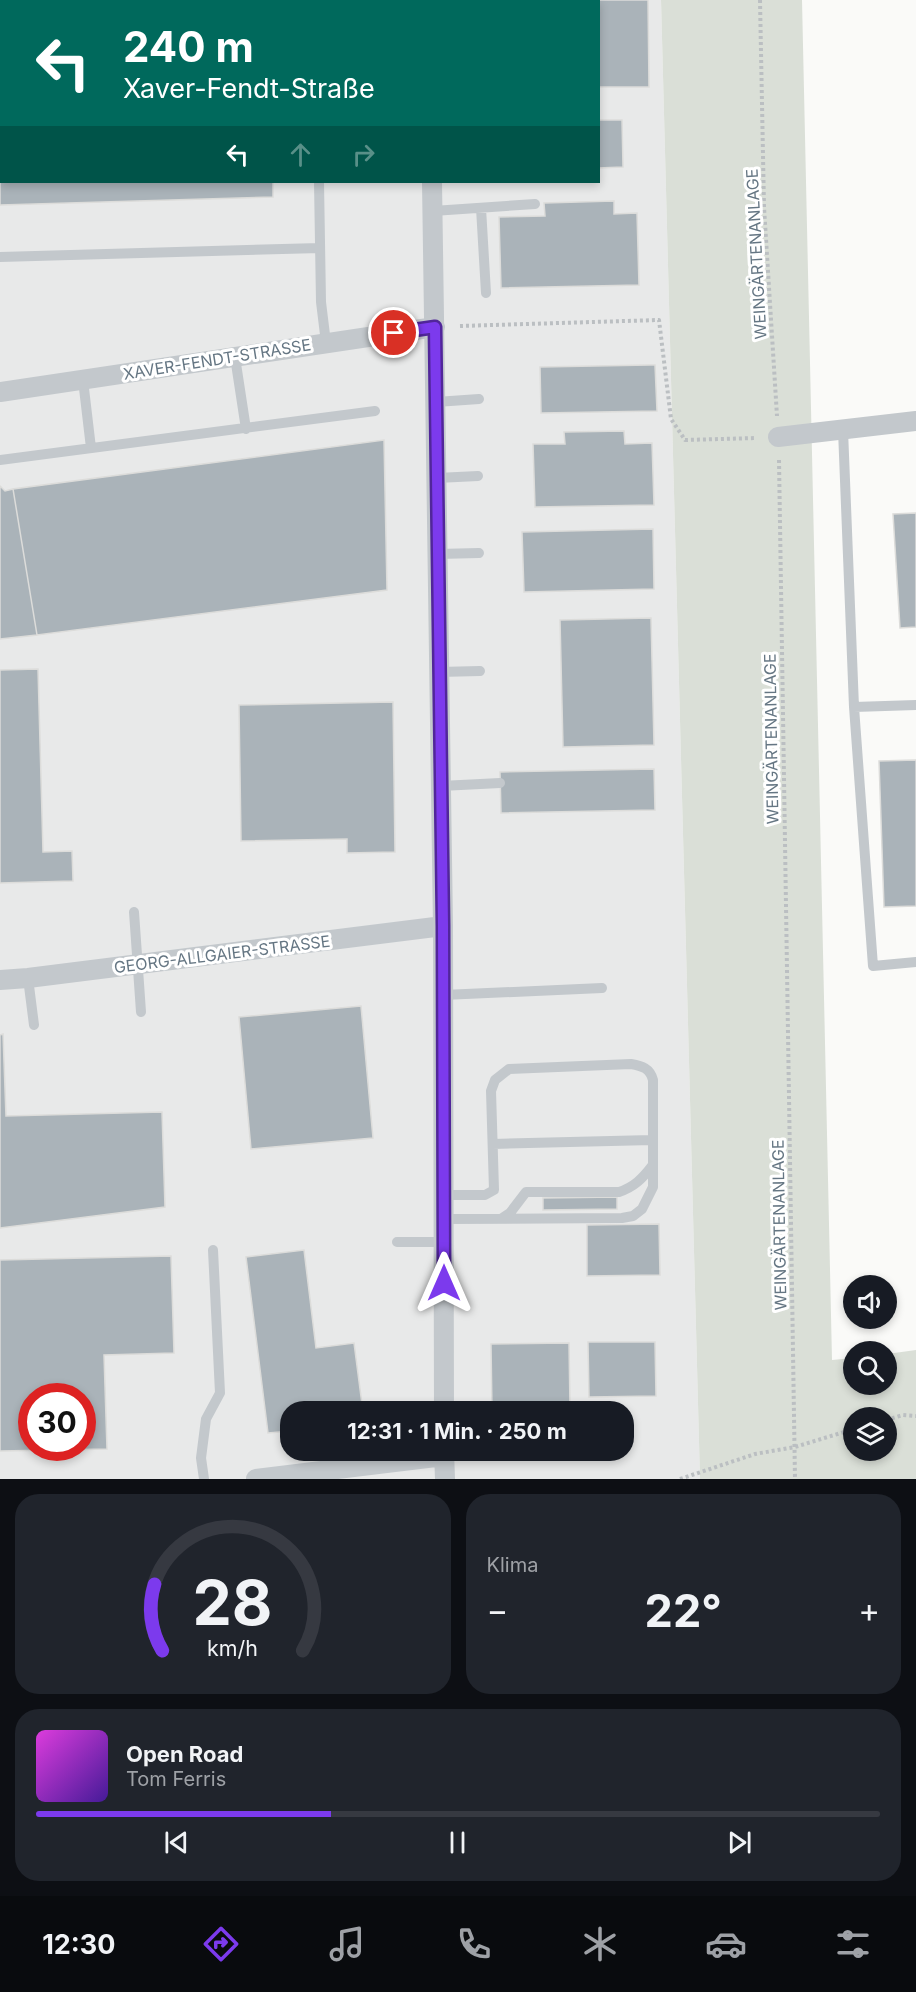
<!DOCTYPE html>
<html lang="de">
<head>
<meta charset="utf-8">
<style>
	:root { --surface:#171b24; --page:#20242c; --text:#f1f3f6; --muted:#9ea1a6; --line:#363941; --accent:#7c3aed }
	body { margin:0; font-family:Inter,sans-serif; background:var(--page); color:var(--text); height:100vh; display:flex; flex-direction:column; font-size:22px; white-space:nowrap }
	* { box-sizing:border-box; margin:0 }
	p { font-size:20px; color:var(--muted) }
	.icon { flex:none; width:33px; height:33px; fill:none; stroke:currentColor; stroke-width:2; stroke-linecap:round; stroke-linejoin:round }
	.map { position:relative; height:1479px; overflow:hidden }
	.drawer { display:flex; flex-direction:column; gap:15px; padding:15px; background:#0d0f14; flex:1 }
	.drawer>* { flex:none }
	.top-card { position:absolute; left:0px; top:0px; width:600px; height:183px; box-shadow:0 3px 9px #0003; background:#00695c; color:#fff; overflow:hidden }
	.tools { position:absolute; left:843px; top:1275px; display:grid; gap:12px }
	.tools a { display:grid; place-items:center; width:54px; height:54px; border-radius:50%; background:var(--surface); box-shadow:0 3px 9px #0003; font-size:30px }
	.speed { position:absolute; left:18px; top:1383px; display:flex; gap:12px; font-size:30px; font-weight:700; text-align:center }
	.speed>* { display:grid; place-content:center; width:78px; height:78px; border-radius:50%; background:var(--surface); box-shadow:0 3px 9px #0003; line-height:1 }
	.speed .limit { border:9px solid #d22; background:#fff; color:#111 }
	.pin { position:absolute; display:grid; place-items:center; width:51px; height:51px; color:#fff; margin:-26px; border:3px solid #fff; border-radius:50%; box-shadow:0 2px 6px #0007 }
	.me { position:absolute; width:66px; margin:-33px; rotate:0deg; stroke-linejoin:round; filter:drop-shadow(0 0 4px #0008) }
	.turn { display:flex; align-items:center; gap:21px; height:126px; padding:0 24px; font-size:27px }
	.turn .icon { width:78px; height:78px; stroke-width:2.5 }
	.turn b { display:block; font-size:42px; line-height:51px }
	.lanes { display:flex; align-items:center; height:57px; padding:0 24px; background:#0003; justify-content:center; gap:30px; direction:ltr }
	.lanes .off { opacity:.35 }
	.big { font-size:45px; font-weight:700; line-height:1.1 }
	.drawer .widget { flex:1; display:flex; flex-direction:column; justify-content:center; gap:9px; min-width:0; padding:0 21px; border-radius:24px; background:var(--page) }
	.drawer .dial { align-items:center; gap:0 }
	.dial svg { height:156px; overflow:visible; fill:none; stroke:var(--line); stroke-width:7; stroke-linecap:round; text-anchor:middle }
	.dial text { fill:var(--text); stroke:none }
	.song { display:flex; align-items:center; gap:18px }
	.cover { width:72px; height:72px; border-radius:9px; background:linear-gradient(135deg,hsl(300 70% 55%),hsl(260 70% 35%)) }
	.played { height:6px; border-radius:3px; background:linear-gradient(90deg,var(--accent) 35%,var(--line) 35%) }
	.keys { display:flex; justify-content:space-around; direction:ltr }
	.heat { display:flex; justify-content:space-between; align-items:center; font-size:33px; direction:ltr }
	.drawer .tiles { flex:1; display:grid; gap:15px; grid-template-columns:1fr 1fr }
	.widget:last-child { grid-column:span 2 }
	.trip { position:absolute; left:280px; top:1401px; width:354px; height:60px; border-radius:24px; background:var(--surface); box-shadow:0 3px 9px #0003; font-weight:700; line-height:60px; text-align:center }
	.menu { display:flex; height:96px; justify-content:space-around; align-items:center; background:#090b0e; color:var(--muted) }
	.menu .icon { width:42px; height:42px }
	.menu .active { color:var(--accent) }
	.menu b { font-size:27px; color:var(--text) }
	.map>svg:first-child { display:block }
	.built { fill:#e8e9e9; fill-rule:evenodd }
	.green { fill:#dadfd7; fill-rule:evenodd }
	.building { fill:#aab3b9; stroke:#dcdcda; stroke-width:1.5; fill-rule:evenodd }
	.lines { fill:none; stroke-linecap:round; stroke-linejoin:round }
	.path { stroke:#bbbfc2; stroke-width:4; stroke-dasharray:3 3; stroke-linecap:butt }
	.service { stroke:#c3c8cc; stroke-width:10 }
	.minor { stroke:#c3c8cc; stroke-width:20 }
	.route-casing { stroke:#51269a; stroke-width:15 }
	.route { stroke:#7c3aed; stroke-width:10 }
	.labels { text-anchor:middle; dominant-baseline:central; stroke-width:6; stroke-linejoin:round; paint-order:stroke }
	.street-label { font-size:16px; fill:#657683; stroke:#fff }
</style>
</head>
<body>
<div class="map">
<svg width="916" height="1479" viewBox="0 0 916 1479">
	<rect width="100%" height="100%" fill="#fafaf8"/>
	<path class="built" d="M 0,0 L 661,0 L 700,1479 L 0,1479 ZM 2,2 L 598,2 L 598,182 L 2,182 ZM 32,1396 L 82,1396 L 82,1448 L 32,1448 ZM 291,1412 L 624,1412 L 624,1450 L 291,1450 Z"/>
	<path class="green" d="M 661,0 L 802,0 L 832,1360 L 853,1358 L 854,1384 L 886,1384 L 887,1354 L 916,1350 L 916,1479 L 700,1479 ZM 854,1418 L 886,1418 L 886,1450 L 854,1450 Z"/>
	<path class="building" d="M 586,0 L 648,0 L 649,87 L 598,87 L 598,2 Z
		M 0,100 L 2,100 L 2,182 L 273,182 L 273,197 L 0,205 Z
		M 598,120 L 622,120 L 623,167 L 598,168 Z
		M 614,201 L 614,214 L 637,213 L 639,285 L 501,288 L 499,217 L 545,216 L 544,203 Z
		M 650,365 L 655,365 L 657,411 L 541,413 L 540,367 Z
		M 624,431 L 625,444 L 652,443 L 654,505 L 535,507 L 533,444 L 565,444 L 564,432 Z
		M 384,440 L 387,590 L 37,635 L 13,489 Z
		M 0,486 L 5,491 L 13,489 L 37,635 L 0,639 Z
		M 916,513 L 916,627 L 900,628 L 893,514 Z
		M 653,529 L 654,589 L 524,592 L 522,532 Z
		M 651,618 L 654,745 L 563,747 L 560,620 Z
		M 38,669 L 43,852 L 72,851 L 73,881 L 0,883 L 0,670 Z
		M 393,702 L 395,852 L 347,853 L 347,839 L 241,841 L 239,705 Z
		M 916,760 L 916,906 L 884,907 L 879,761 Z
		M 654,769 L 655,810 L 501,813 L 500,772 Z
		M 361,1006 L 373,1138 L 251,1149 L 239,1017 Z
		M 3,1034 L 6,1116 L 162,1112 L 165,1207 L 0,1228 L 0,1035 Z
		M 617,1197 L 617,1209 L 543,1210 L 543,1198 Z
		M 659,1224 L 660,1275 L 587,1276 L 587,1225 Z
		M 304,1250 L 316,1348 L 354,1343 L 363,1412 L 291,1412 L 291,1431 L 268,1433 L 246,1257 Z
		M 171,1256 L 174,1353 L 104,1355 L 107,1449 L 0,1451 L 0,1260 ZM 32,1396 L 82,1396 L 82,1448 L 32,1448 Z
		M 588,1342 L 655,1342 L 656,1396 L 589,1397 Z
		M 569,1343 L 570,1407 L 492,1412 L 491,1344 Z"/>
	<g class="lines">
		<path class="path" d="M 760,0 L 764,207 L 777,416
			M 460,326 L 659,320 L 671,419 L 685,440 L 756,438
			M 779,460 L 795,1479
			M 886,1420 L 903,1415 L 916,1416
			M 680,1479 L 755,1454 L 795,1447 L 854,1429"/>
		<path class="service" d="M 319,182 L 321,302 L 326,343
			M 481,208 L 486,293
			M 433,211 L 535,204
			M 0,257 L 320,248
			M 235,357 L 246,429
			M 83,380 L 91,448
			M 436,402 L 479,399
			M 843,430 L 854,707 L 916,705
			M 0,460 L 375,411
			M 437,478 L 478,476
			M 438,554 L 479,553
			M 439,672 L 480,671
			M 854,707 L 873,966 L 916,962
			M 441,786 L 500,783
			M 134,912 L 141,1012
			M 28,978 L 34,1025
			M 443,995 L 602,988
			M 493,1144 L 652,1140
			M 444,1219 L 622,1218 L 633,1216 L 642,1209 L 653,1187 L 653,1080 C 650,1068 642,1066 631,1064 L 509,1069 L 495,1080 L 491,1091 L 494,1190 L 485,1195 L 444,1195
			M 501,1219 L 510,1213 L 526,1192 L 619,1192 C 634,1187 642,1179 652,1166
			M 397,1242 L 444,1242
			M 204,1479 L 201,1458 L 206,1419 L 220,1393 L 213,1250"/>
		<path class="minor" d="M 429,0 L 429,2
			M 432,182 L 443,926 L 444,1412
			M 0,392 L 435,327
			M 778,437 L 916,421
			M 0,980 L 28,978 L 443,926
			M 444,1450 L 445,1479
			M 256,1479 L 444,1456"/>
	</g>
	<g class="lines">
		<g class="route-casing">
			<path id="route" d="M 394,333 L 435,327 L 443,926 L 444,1283"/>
		</g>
		<use href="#route" class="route"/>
	</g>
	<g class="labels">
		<g class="street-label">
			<text transform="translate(756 254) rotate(-93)">WEINGÄRTENANLAGE</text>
			<text transform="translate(217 359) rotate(-9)">XAVER-FENDT-STRASSE</text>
			<text transform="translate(771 739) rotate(-91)">WEINGÄRTENANLAGE</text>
			<text transform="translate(222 954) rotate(-7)">GEORG-ALLGAIER-STRASSE</text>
			<text transform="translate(779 1225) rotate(-91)">WEINGÄRTENANLAGE</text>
		</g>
	</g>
</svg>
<div class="tools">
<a><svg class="icon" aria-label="sound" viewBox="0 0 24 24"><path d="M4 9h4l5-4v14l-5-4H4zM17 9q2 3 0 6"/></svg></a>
<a><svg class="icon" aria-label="search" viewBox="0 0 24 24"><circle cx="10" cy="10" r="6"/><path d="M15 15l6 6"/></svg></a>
<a><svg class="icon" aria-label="layers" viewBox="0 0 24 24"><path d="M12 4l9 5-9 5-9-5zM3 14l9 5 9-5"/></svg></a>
</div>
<div class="speed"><div class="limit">30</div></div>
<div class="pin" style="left:394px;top:333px;background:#d93025"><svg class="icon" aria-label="arrive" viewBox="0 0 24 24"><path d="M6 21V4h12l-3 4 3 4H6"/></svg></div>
<svg class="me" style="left:444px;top:1283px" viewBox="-20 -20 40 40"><path d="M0-17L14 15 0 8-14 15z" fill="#7c3aed" stroke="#fff" stroke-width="4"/></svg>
<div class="trip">12:31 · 1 Min. · 250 m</div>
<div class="top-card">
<div class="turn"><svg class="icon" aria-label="left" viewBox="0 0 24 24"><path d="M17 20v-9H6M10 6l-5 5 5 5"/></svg><div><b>240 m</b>Xaver-Fendt-Straße</div></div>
<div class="lanes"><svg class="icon" aria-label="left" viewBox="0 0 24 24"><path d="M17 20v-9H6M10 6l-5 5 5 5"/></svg><svg class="icon off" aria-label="ahead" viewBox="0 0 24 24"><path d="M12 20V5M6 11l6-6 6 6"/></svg><svg class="icon off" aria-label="right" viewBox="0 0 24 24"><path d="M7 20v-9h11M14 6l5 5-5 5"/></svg></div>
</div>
</div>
<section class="drawer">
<div class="tiles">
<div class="widget dial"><svg viewBox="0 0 100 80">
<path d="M14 69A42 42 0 1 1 86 69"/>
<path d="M14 69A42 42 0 0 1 10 35" stroke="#7c3aed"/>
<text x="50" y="56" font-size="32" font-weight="700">28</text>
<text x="50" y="72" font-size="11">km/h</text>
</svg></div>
<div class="widget"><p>Klima</p>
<div class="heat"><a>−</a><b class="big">22°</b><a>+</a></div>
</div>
<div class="widget">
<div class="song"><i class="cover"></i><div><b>Open Road</b><p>Tom Ferris</p></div></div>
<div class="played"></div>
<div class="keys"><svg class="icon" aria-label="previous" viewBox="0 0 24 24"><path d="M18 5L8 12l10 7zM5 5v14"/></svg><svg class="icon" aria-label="pause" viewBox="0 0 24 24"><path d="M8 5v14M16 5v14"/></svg><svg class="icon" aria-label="next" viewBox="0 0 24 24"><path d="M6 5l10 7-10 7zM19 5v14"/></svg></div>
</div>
</div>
</section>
<nav class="menu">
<b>12:30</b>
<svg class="icon active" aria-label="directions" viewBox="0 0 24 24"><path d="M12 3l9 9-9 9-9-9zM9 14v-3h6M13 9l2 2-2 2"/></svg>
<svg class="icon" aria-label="music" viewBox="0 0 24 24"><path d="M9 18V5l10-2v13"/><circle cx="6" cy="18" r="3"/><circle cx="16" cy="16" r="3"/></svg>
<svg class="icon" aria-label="phone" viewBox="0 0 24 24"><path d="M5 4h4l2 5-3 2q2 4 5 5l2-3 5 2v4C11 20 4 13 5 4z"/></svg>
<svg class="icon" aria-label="climate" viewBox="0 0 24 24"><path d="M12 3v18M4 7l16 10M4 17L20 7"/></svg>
<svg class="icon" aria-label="car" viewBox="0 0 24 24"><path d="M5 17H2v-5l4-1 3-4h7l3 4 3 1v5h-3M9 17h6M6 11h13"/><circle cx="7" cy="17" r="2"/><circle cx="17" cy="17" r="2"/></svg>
<svg class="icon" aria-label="filters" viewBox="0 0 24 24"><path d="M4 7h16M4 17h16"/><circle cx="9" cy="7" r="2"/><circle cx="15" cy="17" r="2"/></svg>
</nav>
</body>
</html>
